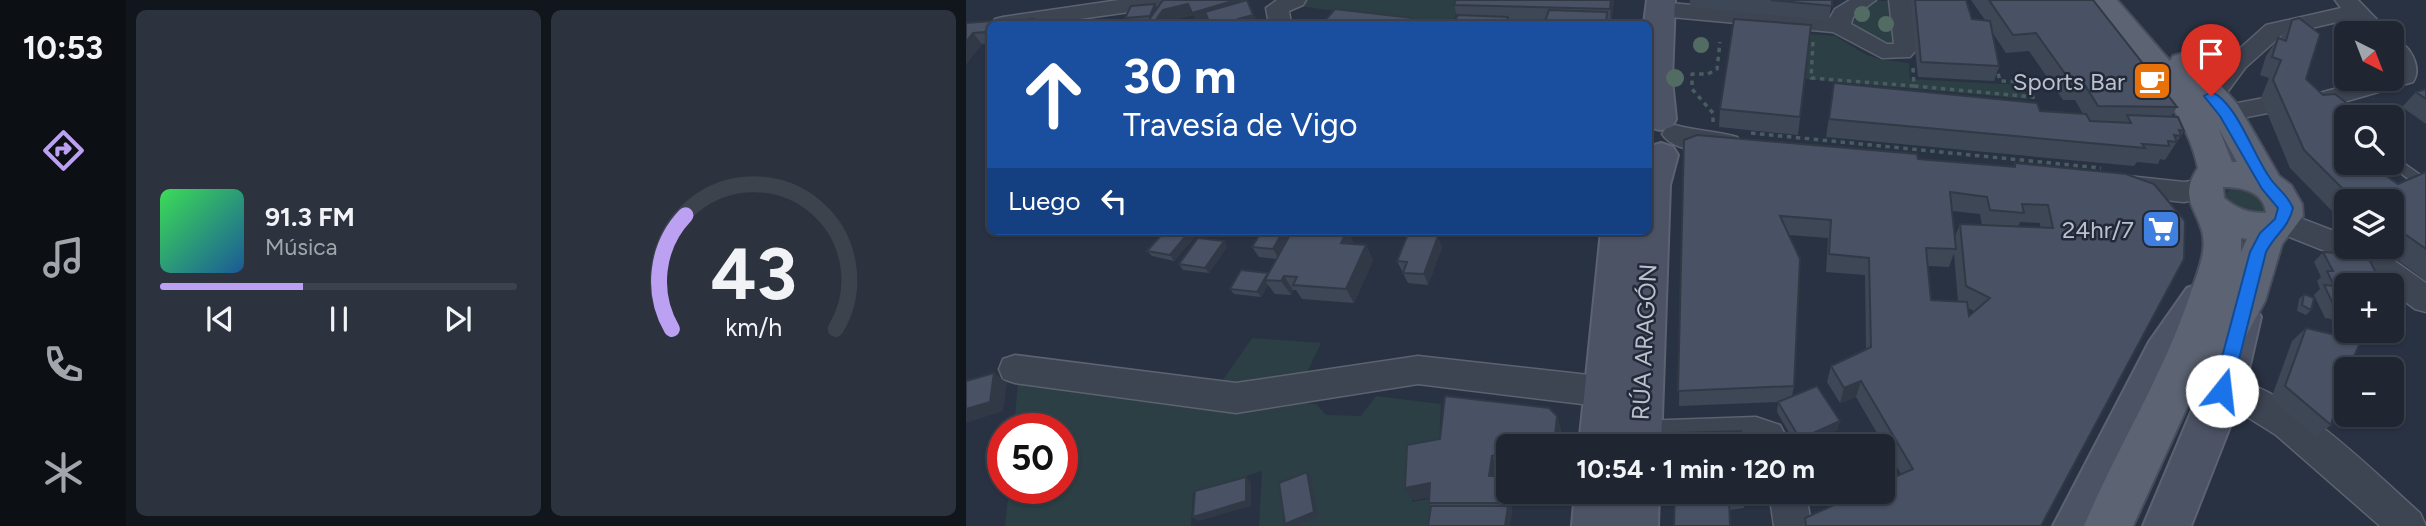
<!DOCTYPE html>
<html lang="es">
<head>
<meta charset="utf-8">
<style>
	:root { --surface:#1f2632; --page:#2c323e; --text:#f1f3f6; --muted:#a1a5ac; --line:#3c434d; --accent:#bca0f2 }
	body { margin:0; font-family:Figtree,sans-serif; background:var(--page); color:var(--text); height:100vh; display:flex; flex-direction:column; font-size:26px; white-space:nowrap }
	* { box-sizing:border-box; margin:0 }
	p { font-size:23px; color:var(--muted) }
	.icon { flex:none; width:38px; height:38px; fill:none; stroke:currentColor; stroke-width:2; stroke-linecap:round; stroke-linejoin:round }
	.map { position:relative; flex:1; overflow:hidden }
	.details { display:flex; flex-direction:column; gap:10px; padding:10px; background:#11151c; width:840px }
	.details>* { flex:none }
	.banner { position:absolute; left:21px; top:21px; width:665px; height:214px; border-radius:10px; box-shadow:0 2px 5px #0004,0 0 0 2px var(--line); background:#1a4fa0; color:#fff; overflow:hidden }
	.needle { width:46px; rotate:138deg }
	.tools { position:absolute; left:1368px; top:21px; display:grid; gap:14px }
	.tools a { display:grid; place-items:center; width:70px; height:70px; border-radius:10px; background:var(--surface); box-shadow:0 2px 5px #0004,0 0 0 2px var(--line); font-size:35px }
	.speed { position:absolute; left:21px; top:413px; display:flex; gap:14px; font-size:35px; font-weight:700; text-align:center }
	.speed>* { display:grid; place-content:center; width:91px; height:91px; border-radius:50%; background:var(--surface); box-shadow:0 2px 5px #0004,0 0 0 2px var(--line); line-height:1 }
	.speed .limit { border:10px solid #d22; background:#fff; color:#111 }
	.pin { position:absolute; display:grid; place-items:center; width:60px; height:60px; color:#fff; margin:-72px -30px; border-radius:50% 50% 50% 0; rotate:-45deg; box-shadow:0 0 7px #0007 }
	.pin .icon { rotate:45deg }
	.me { position:absolute; width:77px; margin:-38px; rotate:16deg; stroke-linejoin:round; filter:drop-shadow(0 0 5px #0008) }
	.turn { display:flex; align-items:center; gap:24px; height:147px; padding:0 21px; font-size:32px }
	.turn .icon { width:91px; height:91px; stroke-width:2.5 }
	.turn b { display:block; font-size:49px; line-height:60px }
	.then { display:flex; align-items:center; height:66px; padding:0 21px; background:#0003; gap:14px; font-size:26px }
	.details .tile { flex:1; display:flex; flex-direction:column; justify-content:center; gap:10px; min-width:0; padding:0 24px; border-radius:10px; background:var(--page) }
	.details .dial { align-items:center; gap:0 }
	.dial svg { height:182px; overflow:visible; fill:none; stroke:var(--line); stroke-width:7; stroke-linecap:round; text-anchor:middle }
	.dial text { fill:var(--text); stroke:none }
	.song { display:flex; align-items:center; gap:21px }
	.cover { width:84px; height:84px; border-radius:10px; background:linear-gradient(135deg,hsl(130 70% 55%),hsl(210 70% 35%)) }
	.played { height:7px; border-radius:4px; background:linear-gradient(90deg,var(--accent) 40%,var(--line) 40%) }
	.keys { display:flex; justify-content:space-around; direction:ltr }
	.details .tiles { flex:1; display:grid; gap:10px; grid-template-columns:repeat(2,1fr) }
	.trip { position:absolute; left:530px; top:434px; width:399px; height:70px; border-radius:10px; background:var(--surface); box-shadow:0 2px 5px #0004,0 0 0 2px var(--line); font-weight:700; line-height:70px; text-align:center }
	main { display:flex; flex:1; min-height:0 }
	.dock { display:flex; flex-direction:column; width:126px; justify-content:space-around; align-items:center; background:#0c0f14; color:var(--muted) }
	.dock .icon { width:49px; height:49px }
	.dock .current { color:var(--accent) }
	.dock b { font-size:32px; color:var(--text) }
	.map>svg:first-child { display:block }
	.green { fill:#2b3f44 }
	.lines { fill:none; stroke-linecap:round; stroke-linejoin:round }
	.service-casing { stroke:#5c6270; stroke-width:3 }
	.minor-casing { stroke:#5c6270; stroke-width:3 }
	.secondary-casing { stroke:#5c6270; stroke-width:4 }
	.primary-casing { stroke:#474d5c; stroke-width:4 }
	.path { stroke:#495c60; stroke-width:3.5; stroke-dasharray:4.5 4.5; stroke-linecap:butt }
	.service { fill:#3d4452; fill-rule:evenodd }
	.minor { fill:#3d4452; fill-rule:evenodd }
	.secondary { fill:#4c5365; fill-rule:evenodd }
	.primary { fill:#5c6372; fill-rule:evenodd }
	.tree { fill:#526c64 }
	.wall { fill:#3e4756; fill-rule:evenodd }
	.shaded-wall { fill:#323946 }
	.building { fill:#485264; stroke:#323946; stroke-width:2; fill-rule:evenodd }
	.route { fill:#1a73e8; stroke:#114b97; stroke-width:2 }
	.labels { text-anchor:middle; dominant-baseline:central; stroke-width:5; stroke-linejoin:round; paint-order:stroke }
	.poi-label { font-size:24px; fill:#bbc0cc; stroke:#222938; text-anchor:end }
	.street-label { font-size:24px; fill:#bbc0cc; stroke:#222938 }
</style>
</head>
<body>
<main>
<nav class="dock">
<b>10:53</b>
<svg class="icon current" aria-label="directions" viewBox="0 0 24 24"><path d="M12 3l9 9-9 9-9-9zM9 14v-3h6M13 9l2 2-2 2"/></svg>
<svg class="icon" aria-label="music" viewBox="0 0 24 24"><path d="M9 18V5l10-2v13"/><circle cx="6" cy="18" r="3"/><circle cx="16" cy="16" r="3"/></svg>
<svg class="icon" aria-label="phone" viewBox="0 0 24 24"><path d="M5 4h4l2 5-3 2q2 4 5 5l2-3 5 2v4C11 20 4 13 5 4z"/></svg>
<svg class="icon" aria-label="climate" viewBox="0 0 24 24"><path d="M12 3v18M4 7l16 10M4 17L20 7"/></svg>
</nav>
<section class="details">
<div class="tiles">
<div class="tile">
<div class="song"><i class="cover"></i><div><b>91.3 FM</b><p>Música</p></div></div>
<div class="played"></div>
<div class="keys"><svg class="icon" aria-label="previous" viewBox="0 0 24 24"><path d="M18 5L8 12l10 7zM5 5v14"/></svg><svg class="icon" aria-label="pause" viewBox="0 0 24 24"><path d="M8 5v14M16 5v14"/></svg><svg class="icon" aria-label="next" viewBox="0 0 24 24"><path d="M6 5l10 7-10 7zM19 5v14"/></svg></div>
</div>
<div class="tile dial"><svg viewBox="0 0 100 80">
<path d="M14 69A42 42 0 1 1 86 69"/>
<path d="M14 69A42 42 0 0 1 20 19" stroke="#bca0f2"/>
<text x="50" y="56" font-size="32" font-weight="700">43</text>
<text x="50" y="72" font-size="11">km/h</text>
</svg></div>
</div>
</section>
<div class="map">
<svg width="1460" height="526" viewBox="0 0 1460 526">
	<rect width="100%" height="100%" fill="#293243"/>
	<path class="green" d="M 339,0 L 496,0 L 487,22 L 496,23 L 469,24 L 332,6 Z
		M 909,0 L 929,2 L 928,48 L 885,26 L 883,15 Z
		M 844,34 L 869,36 L 899,54 L 912,59 L 943,63 L 944,79 L 1055,85 L 1062,99 L 839,79 Z
		M 1277,188 L 1297,198 L 1301,212 L 1287,217 L 1259,200 L 1259,195 L 1264,189 Z
		M 286,338 L 355,343 L 327,402 L 350,404 L 360,415 L 395,416 L 410,396 L 475,404 L 473,450 L 447,457 L 446,502 L 468,498 L 465,526 L 293,526 L 296,471 L 227,493 L 225,526 L 39,526 L 43,488 L 96,488 L 96,429 L 48,429 L 52,381 L 241,403 Z"/>
	<g class="lines">
		<g class="service-casing">
			<path id="service" d="M 1426,155 L 1460,179 L 1460,192 L 1421,163 L 1426,163 Z"/>
		</g>
		<g class="minor-casing">
			<path id="minor" d="M 153,0 L 209,0 L 206,5 L 198,7 L 79,24 L 26,24 L 29,19 L 37,17 Z
				M 311,0 L 340,0 L 337,5 L 323,11 L 325,24 L 303,24 L 300,8 Z
				M 884,0 L 910,0 L 887,17 L 885,24 L 921,44 L 928,44 L 923,0 L 945,0 L 952,48 L 944,57 L 916,58 L 867,32 L 694,16 L 686,14 L 683,9 L 686,4 L 694,2 L 864,18 L 869,9 Z
				M 1369,0 L 1392,0 L 1424,33 L 1400,33 L 1384,19 L 1316,35 L 1279,68 L 1254,102 L 1245,104 L 1236,102 L 1233,96 L 1263,58 L 1300,25 L 1375,8 Z
				M 1426,38 C 1443,42 1457,67 1447,82 L 1350,110 L 1325,109 L 1322,103 L 1325,97 L 1350,94 L 1404,79 L 1426,79 Z
				M 1298,98 L 1307,100 L 1311,106 L 1307,112 L 1260,121 L 1251,119 L 1247,113 L 1251,107 Z
				M 709,125 C 730,131 751,131 771,137 L 775,143 L 771,149 C 752,155 708,153 696,134 L 700,128 Z
				M 1152,175 L 1218,182 L 1239,179 L 1249,182 L 1253,189 L 1249,196 L 1218,202 L 1152,195 L 1142,192 L 1138,185 L 1142,178 Z
				M 1316,211 L 1381,236 L 1381,247 L 1409,247 L 1460,283 L 1460,312 L 1449,309 L 1426,292 L 1426,285 L 1418,285 L 1389,263 L 1306,230 L 1302,222 L 1306,214 Z
				M 49,355 L 270,383 L 452,356 L 641,377 L 653,382 L 658,392 L 653,402 L 641,407 L 452,384 L 270,413 L 49,383 L 37,379 L 33,369 L 37,359 Z
				M 1256,376 C 1329,390 1400,465 1454,513 L 1460,526 L 1414,526 L 1310,435 L 1267,408 L 1244,401 L 1239,391 L 1244,381 Z
				M 790,417 L 814,425 L 825,446 L 660,446 L 656,437 L 661,426 L 673,421 Z
				M 803,492 L 839,492 L 846,526 L 808,526 Z"/>
		</g>
		<g class="secondary-casing">
			<path id="secondary" d="M 681,0 L 709,0 L 706,80 L 710,119 L 706,127 L 694,130 L 682,127 L 682,24 L 678,24 Z
				M 695,143 L 707,147 L 712,155 L 704,185 L 695,446 L 613,446 L 635,231 L 682,231 L 682,147 Z
				M 1235,283 L 1249,288 L 1255,299 L 1213,367 L 1136,526 L 1087,526 L 1183,342 L 1221,288 Z
				M 1275,300 L 1289,305 L 1295,317 L 1278,391 L 1225,526 L 1177,526 L 1234,391 L 1255,317 L 1261,305 Z
				M 609,492 L 693,492 L 692,526 L 606,526 Z"/>
		</g>
		<g class="primary-casing">
			<path id="primary" d="M 1122,0 L 1151,0 L 1204,61 L 1207,56 L 1218,53 L 1229,56 L 1272,105 L 1313,176 L 1325,185 L 1336,204 L 1337,216 L 1316,244 L 1299,301 L 1250,391 L 1235,397 L 1227,394 L 1167,526 L 1118,526 C 1151,448 1195,379 1223,298 C 1227,285 1233,271 1236,257 C 1246,215 1206,206 1232,168 C 1219,101 1159,54 1122,0 ZM 1253,129 L 1271,162 L 1266,162 ZM 1257,187 C 1275,187 1298,191 1300,213 C 1283,213 1271,209 1258,198 ZM 1275,238 L 1281,239 L 1275,252 Z"/>
		</g>
		<path class="path" d="M 847,42 L 845,78 L 948,86
			M 1030,65 L 1034,81 L 1059,82 L 1067,96
			M 947,68 L 948,86 L 1067,97 L 1070,108
			M 747,122 L 747,113 L 726,89 L 726,74 L 742,74 L 751,69 L 754,42
			M 785,133 L 1135,168"/>
		<use href="#service" class="service"/>
		<use href="#minor" class="minor"/>
		<use href="#secondary" class="secondary"/>
		<use href="#primary" class="primary"/>
	</g>
	<g class="tree">
		<circle cx="896" cy="14" r="8"/>
		<circle cx="920" cy="24" r="8"/>
		<circle cx="735" cy="45" r="8"/>
		<circle cx="709" cy="78" r="9"/>
	</g>
	<path class="wall" d="M 197,0 L 279,0 L 286,11 L 292,24 L 244,24 L 242,21 L 232,24 L 227,15 L 203,21 L 162,23 L 159,18 L 189,4 L 191,8 Z
		M 490,0 L 648,0 L 645,24 L 578,24 L 578,22 L 543,21 L 543,23 L 487,24 L 491,16 L 488,5 Z
		M 724,0 L 866,0 L 863,21 L 724,7 Z
		M 944,0 L 1000,0 L 1006,19 L 1019,20 L 1005,0 L 1127,0 L 1211,107 L 1205,117 L 1218,131 L 1199,160 L 1194,159 L 1192,164 L 1171,162 L 1168,166 L 860,137 L 868,83 L 1074,111 L 1117,114 L 1109,100 L 1097,100 L 1063,51 L 1040,53 L 1026,32 L 1033,66 L 1028,81 L 952,77 Z
		M 1326,20 L 1340,79 L 1381,163 L 1432,184 L 1460,172 L 1460,281 L 1414,247 L 1426,247 L 1426,201 L 1381,201 L 1381,222 L 1366,211 L 1324,168 L 1295,98 L 1303,78 L 1294,75 L 1300,56 L 1312,38 L 1314,39 Z
		M 27,21 L 29,24 L 24,24 L 24,43 L 16,44 L 0,64 L 0,23 Z
		M 845,25 L 832,135 L 753,127 L 754,109 Z
		M 1460,89 L 1460,124 L 1436,107 L 1450,92 Z
		M 718,140 L 1047,167 L 1049,163 L 1160,174 L 1075,526 L 837,526 L 839,518 L 935,474 L 890,397 L 874,403 L 861,382 L 865,366 L 900,349 L 899,275 L 860,272 L 862,238 L 823,235 L 828,386 L 826,396 L 874,421 L 871,430 L 835,446 L 831,446 L 811,412 L 812,402 L 713,406 ZM 986,211 L 1014,214 L 1016,225 L 994,224 L 988,239 ZM 1054,222 L 1074,223 L 1074,228 L 1052,227 ZM 988,253 L 992,302 L 965,300 L 962,266 L 983,267 ZM 1002,308 L 1008,311 L 1003,316 Z
		M 296,231 L 381,231 L 388,244 L 400,245 L 407,260 L 388,303 L 336,299 L 330,290 L 327,290 L 325,295 L 309,294 L 302,285 L 295,297 L 268,294 L 264,289 L 303,274 L 310,259 L 293,257 L 286,247 Z
		M 231,234 L 208,261 L 186,256 L 181,251 Z
		M 261,247 L 243,273 L 217,270 L 213,264 Z
		M 476,247 L 462,285 L 442,283 L 437,273 L 438,272 L 436,271 L 431,261 Z
		M 1357,252 L 1412,277 L 1408,281 L 1381,285 L 1381,329 L 1368,327 L 1365,319 L 1359,318 L 1348,295 L 1354,289 L 1351,281 L 1355,277 L 1348,262 Z
		M 1338,294 L 1345,310 L 1340,315 L 1331,311 L 1333,299 Z
		M 1340,328 L 1384,365 L 1381,404 L 1368,414 L 1365,425 L 1349,437 L 1305,399 L 1326,341 Z
		M 1388,331 L 1407,331 L 1404,334 Z
		M 595,429 L 593,446 L 542,446 L 542,467 L 531,468 L 530,476 L 541,476 L 542,480 L 542,492 L 546,492 L 546,514 L 465,506 L 463,503 L 463,497 L 447,500 L 441,445 Z
		M 709,492 L 779,497 L 778,508 L 763,510 Z
		M 850,492 L 892,492 L 856,505 Z"/>
	<path class="shaded-wall" d="M 270,0 L 279,0 L 283,8 L 232,24 L 227,15 L 203,21 L 201,24 L 184,24 L 197,10 L 222,4 Z
		M 281,0 L 286,11 L 292,24 L 273,24 L 272,19 Z
		M 645,0 L 648,0 L 645,24 L 644,9 Z
		M 189,4 L 192,10 L 187,21 L 184,16 Z
		M 446,18 L 449,24 L 441,24 Z
		M 67,19 L 71,24 L 64,24 Z
		M 24,25 L 24,40 L 19,32 Z
		M 7,33 L 16,44 L 0,64 L 0,42 Z
		M 1381,138 L 1381,153 L 1371,140 Z
		M 224,231 L 229,231 L 231,234 L 208,261 L 204,255 Z
		M 317,231 L 330,231 L 313,259 L 307,249 Z
		M 381,231 L 388,245 L 375,243 Z
		M 472,236 L 476,247 L 462,285 L 458,274 Z
		M 258,241 L 261,247 L 243,273 L 239,268 Z
		M 400,245 L 407,260 L 388,303 L 380,289 Z
		M 302,273 L 299,280 L 302,285 L 295,297 L 291,292 Z
		M 318,276 L 327,290 L 325,295 L 315,281 Z
		M 28,373 L 41,383 L 37,411 L 0,423 L 0,409 Z
		M 895,381 L 890,397 L 874,403 L 878,388 Z
		M 591,416 L 595,429 L 593,446 L 589,436 Z
		M 874,421 L 871,430 L 835,446 L 832,446 L 834,439 Z
		M 551,434 L 556,446 L 549,446 Z
		M 526,456 L 531,468 L 528,488 L 523,476 Z
		M 341,472 L 345,476 L 352,517 L 329,526 L 321,526 L 319,524 Z
		M 541,476 L 542,480 L 542,492 L 546,492 L 546,514 L 544,526 L 539,526 L 542,506 L 541,503 Z
		M 280,477 L 285,482 L 285,506 L 232,521 L 227,517 Z
		M 464,483 L 471,495 L 447,500 L 439,488 Z
		M 873,492 L 892,492 L 856,505 L 859,497 Z"/>
	<path class="building" d="M 197,0 L 270,0 L 226,13 L 222,4 L 197,10 L 187,24 L 180,24 Z
		M 281,0 L 287,15 L 272,19 L 273,24 L 244,24 L 239,12 Z
		M 490,0 L 645,0 L 644,9 L 488,5 Z
		M 805,0 L 866,0 L 866,6 Z
		M 949,0 L 1000,0 L 1006,19 L 1024,21 L 1033,66 L 955,62 Z
		M 1023,0 L 1127,0 L 1211,107 L 1132,106 L 1117,82 L 1105,82 L 1070,33 L 1047,35 Z
		M 189,4 L 184,16 L 159,18 L 165,6 Z
		M 369,9 L 446,18 L 441,24 L 356,24 Z
		M 583,10 L 641,12 L 640,24 L 578,24 Z
		M 492,15 L 542,17 L 540,23 L 569,24 L 487,24 Z
		M 1333,18 L 1354,34 L 1340,79 L 1357,95 L 1369,94 L 1398,117 L 1381,117 L 1381,138 L 1371,140 L 1381,147 L 1381,163 L 1402,163 L 1432,184 L 1460,172 L 1460,249 L 1426,225 L 1426,201 L 1393,201 L 1382,194 L 1338,150 L 1307,80 L 1315,60 L 1306,57 L 1312,38 L 1320,41 L 1326,20 Z
		M 67,19 L 64,24 L 43,24 L 45,22 Z
		M 768,19 L 845,25 L 834,117 L 754,109 Z
		M 27,21 L 19,32 L 7,33 L 0,42 L 0,23 Z
		M 182,22 L 180,24 L 159,24 L 160,23 Z
		M 868,83 L 1071,103 L 1074,111 L 1120,114 L 1124,121 L 1165,123 L 1161,115 L 1212,117 L 1218,131 L 1213,130 L 1215,136 L 1208,135 L 1211,142 L 1202,141 L 1203,146 L 1176,144 L 1179,148 L 863,119 Z
		M 1460,89 L 1460,99 L 1450,92 Z
		M 731,135 L 951,154 L 952,159 L 1049,167 L 1049,163 L 1160,174 L 1188,184 L 1219,221 L 1218,259 L 1075,526 L 840,526 L 839,518 L 897,492 L 917,492 L 917,482 L 947,469 L 895,381 L 878,388 L 865,366 L 905,347 L 903,258 L 863,254 L 865,220 L 814,216 L 834,259 L 828,386 L 712,391 L 718,140 ZM 984,192 L 1021,197 L 1024,210 L 1058,213 L 1056,204 L 1082,205 L 1087,228 L 994,224 L 1000,286 L 1024,298 L 1003,316 L 1001,302 L 965,300 L 960,248 L 990,249 Z
		M 199,231 L 224,231 L 204,255 L 181,251 Z
		M 296,231 L 317,231 L 307,249 L 286,247 Z
		M 326,231 L 381,231 L 375,243 L 400,245 L 380,289 L 327,285 L 331,277 L 318,276 L 315,281 L 299,280 Z
		M 442,234 L 472,236 L 458,274 L 437,273 L 441,262 L 431,261 Z
		M 232,238 L 258,241 L 239,268 L 213,264 Z
		M 1357,252 L 1401,255 L 1412,277 L 1406,276 L 1411,285 L 1381,285 L 1381,317 L 1379,317 L 1375,309 L 1369,308 L 1358,285 L 1368,286 L 1361,271 L 1367,271 Z
		M 275,270 L 302,273 L 291,292 L 264,289 Z
		M 1338,294 L 1348,298 L 1345,310 L 1336,305 Z
		M 1340,328 L 1395,341 L 1384,365 L 1393,369 L 1381,369 L 1381,403 L 1372,399 L 1365,425 L 1319,386 Z
		M 28,373 L 24,402 L 0,409 L 0,381 Z
		M 851,386 L 874,421 L 834,439 L 812,402 Z
		M 479,396 L 583,408 L 591,416 L 589,436 L 551,434 L 549,446 L 542,446 L 542,454 L 526,456 L 523,476 L 541,476 L 541,503 L 463,503 L 464,483 L 439,488 L 441,445 L 474,439 Z
		M 775,431 L 776,446 L 710,446 L 711,433 Z
		M 341,472 L 348,512 L 319,524 L 313,483 Z
		M 280,477 L 280,501 L 227,517 L 229,491 Z
		M 709,492 L 779,492 L 779,497 L 763,498 L 764,526 L 708,526 Z
		M 856,492 L 873,492 L 859,497 Z
		M 465,506 L 542,506 L 539,526 L 462,526 Z"/>
	<path class="route" d="M 1245,92 C 1271,101 1289,161 1307,182 C 1315,192 1322,196 1327,208 C 1322,229 1309,234 1300,252 L 1265,391 L 1262,397 L 1256,399 L 1249,397 L 1247,391 L 1284,252 L 1294,233 L 1309,219 L 1312,208 L 1296,189 L 1254,116 L 1238,96 Z"/>
	<defs>
		<g id="cafe-square" transform="scale(2.0125)"><rect x="-9" y="-9" width="18" height="18" rx="4" fill="#e8710a" stroke="#222938"/><path d="M-5.5-4.5H6V0H3Q3 3.5 0 3.5H-2.5Q-5.5 3.5-5.5 0ZM3-3.2v2h1.7v-2ZM-6 4.5H4V6H-6Z" fill="#fff"/></g>
		<g id="supermarket-square" transform="scale(2.0125)"><rect x="-9" y="-9" width="18" height="18" rx="4" fill="#3f7fe0" stroke="#222938"/><path d="M-6-5.5h2.5l.6 2H6L4.5 2H-2.5L-4.4-4H-6ZM-1.5 3.2a1.3 1.3 0 1 0 .1 0ZM3 3.2a1.3 1.3 0 1 0 .1 0Z" fill="#fff"/></g>
	</defs>
	<g fill-rule="evenodd">
		<use href="#cafe-square" x="1186" y="81"/>
		<use href="#supermarket-square" x="1195" y="229"/>
	</g>
	<g class="labels">
		<g class="poi-label">
			<text x="1159" y="81">Sports Bar</text>
			<text x="1168" y="229">24hr/7</text>
		</g>
		<g class="street-label">
			<text transform="translate(678 342) rotate(-87)">RÚA ARAGÓN</text>
		</g>
	</g>
</svg>
<div class="tools">
<a><svg class="needle" viewBox="-14 -14 28 28"><path d="M0-13l5 13h-10z" fill="#e53935"/><path d="M0 13l5-13h-10z" fill="#a1a5ac"/></svg></a>
<a><svg class="icon" aria-label="search" viewBox="0 0 24 24"><circle cx="10" cy="10" r="6"/><path d="M15 15l6 6"/></svg></a>
<a><svg class="icon" aria-label="layers" viewBox="0 0 24 24"><path d="M12 4l9 5-9 5-9-5zM3 14l9 5 9-5"/></svg></a>
<a>+</a>
<a>−</a>
</div>
<div class="speed"><div class="limit">50</div></div>
<div class="pin" style="left:1245px;top:96px;background:#d93025"><svg class="icon" aria-label="arrive" viewBox="0 0 24 24"><path d="M6 21V4h12l-3 4 3 4H6"/></svg></div>
<svg class="me" style="left:1256px;top:391px" viewBox="-20 -20 40 40"><circle r="19" fill="#fff"/><path d="M0-13L10 11 0 6-10 11z" fill="#1a73e8"/></svg>
<div class="trip">10:54 · 1 min · 120 m</div>
<div class="banner">
<div class="turn"><svg class="icon" aria-label="ahead" viewBox="0 0 24 24"><path d="M12 20V5M6 11l6-6 6 6"/></svg><div><b>30 m</b>Travesía de Vigo</div></div>
<div class="then">Luego<svg class="icon" aria-label="left" viewBox="0 0 24 24"><path d="M17 20v-9H6M10 6l-5 5 5 5"/></svg></div>
</div>
</div>
</main>
</body>
</html>
